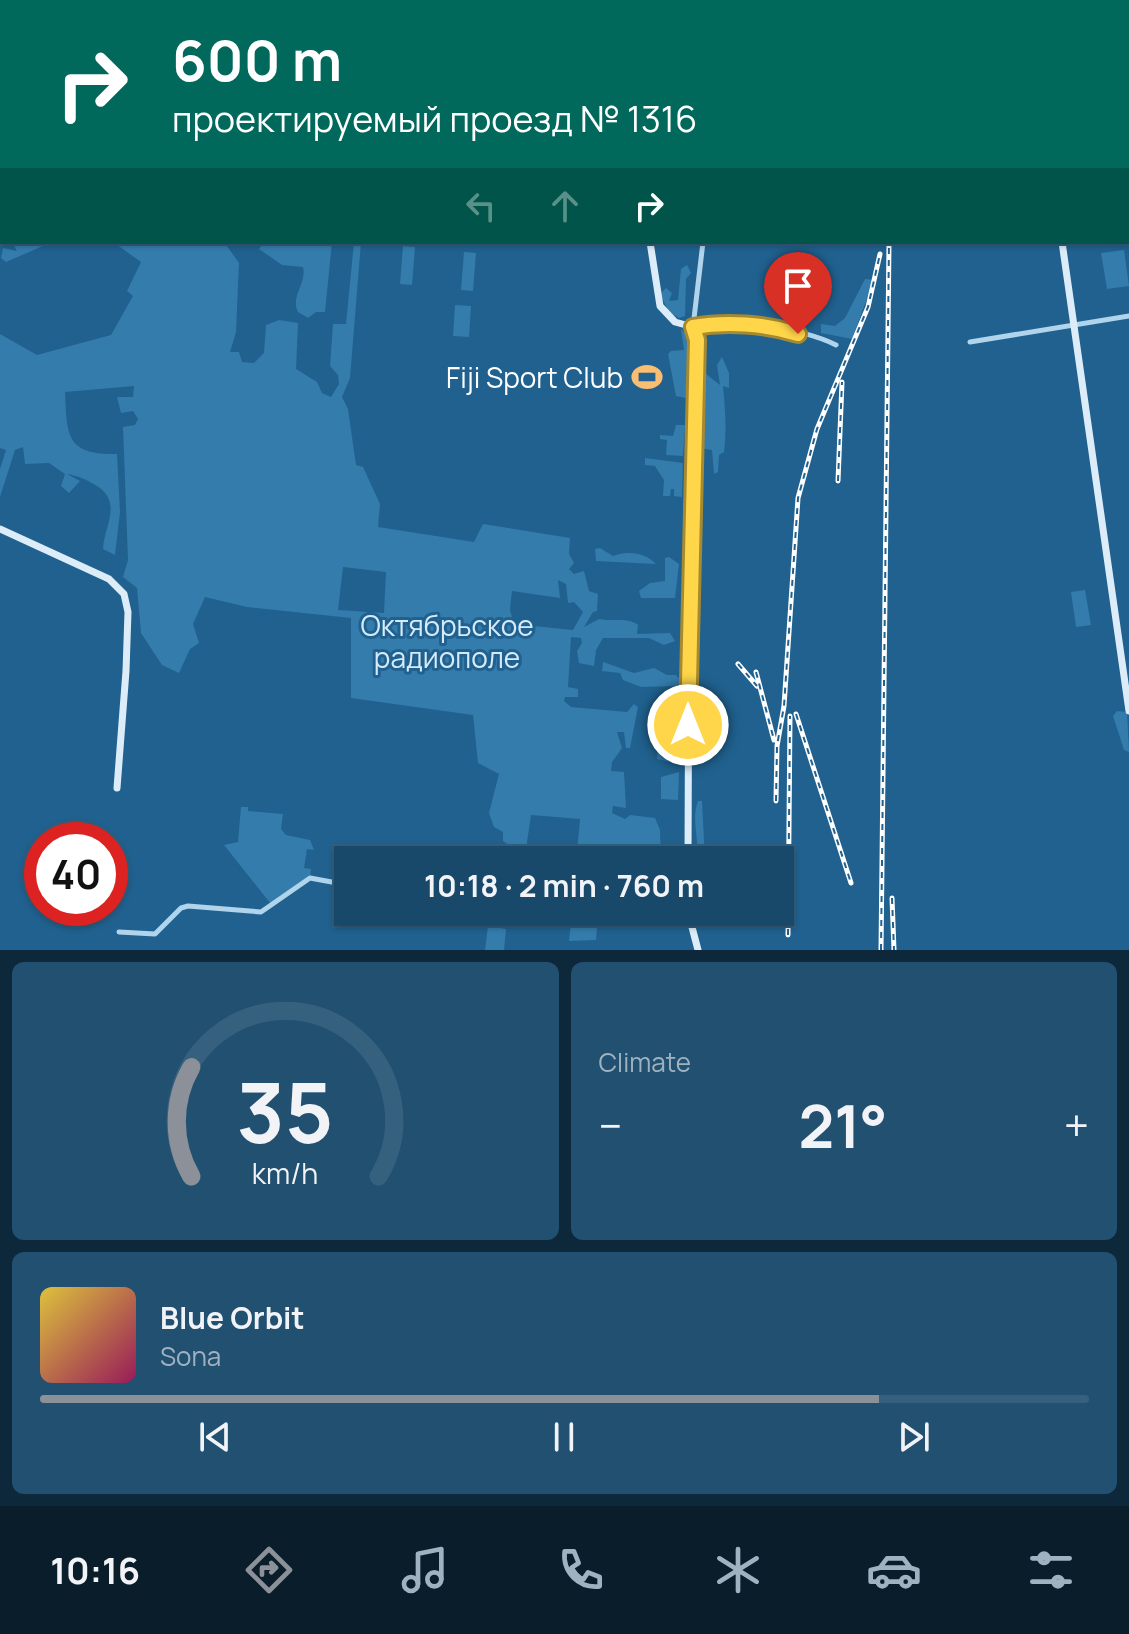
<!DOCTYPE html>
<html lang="en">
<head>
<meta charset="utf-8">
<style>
	:root { --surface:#18496b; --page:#215071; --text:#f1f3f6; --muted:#9fb2c1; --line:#36617e; --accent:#8c9099 }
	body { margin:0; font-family:Manrope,sans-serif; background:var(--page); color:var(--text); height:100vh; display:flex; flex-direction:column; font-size:30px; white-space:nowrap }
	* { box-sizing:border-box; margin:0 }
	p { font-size:26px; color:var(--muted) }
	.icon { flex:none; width:44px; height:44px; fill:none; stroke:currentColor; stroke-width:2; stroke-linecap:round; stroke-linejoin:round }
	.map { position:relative; height:950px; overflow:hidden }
	.sheet { display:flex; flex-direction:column; gap:12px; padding:12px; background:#0d283b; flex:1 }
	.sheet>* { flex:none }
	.guide { position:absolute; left:0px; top:0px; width:1130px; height:244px; box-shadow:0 2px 6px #0004,0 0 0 2px var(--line); background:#00695c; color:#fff; overflow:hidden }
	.speed { position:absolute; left:24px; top:822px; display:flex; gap:16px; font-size:40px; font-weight:700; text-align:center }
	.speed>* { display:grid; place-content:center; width:104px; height:104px; border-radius:50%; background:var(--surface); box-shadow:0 2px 6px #0004,0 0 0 2px var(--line); line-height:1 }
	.speed .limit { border:12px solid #d22; background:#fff; color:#111 }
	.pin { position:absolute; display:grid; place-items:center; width:68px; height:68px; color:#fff; margin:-82px -34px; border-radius:50% 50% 50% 0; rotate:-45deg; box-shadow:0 0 8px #0007 }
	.pin .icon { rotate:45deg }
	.me { position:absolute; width:88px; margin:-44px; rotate:0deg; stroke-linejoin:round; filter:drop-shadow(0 0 6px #0008) }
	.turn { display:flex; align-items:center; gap:28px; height:168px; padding:0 40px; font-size:36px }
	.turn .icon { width:104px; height:104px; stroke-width:2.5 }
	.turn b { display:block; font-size:56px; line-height:68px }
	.lanes { display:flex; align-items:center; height:76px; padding:0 40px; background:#0003; justify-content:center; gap:40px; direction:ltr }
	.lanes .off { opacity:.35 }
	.big { font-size:60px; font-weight:700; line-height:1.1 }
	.sheet .card { flex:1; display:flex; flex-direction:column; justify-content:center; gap:12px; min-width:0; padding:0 28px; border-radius:12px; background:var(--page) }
	.sheet .dial { align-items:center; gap:0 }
	.dial svg { height:208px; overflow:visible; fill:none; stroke:var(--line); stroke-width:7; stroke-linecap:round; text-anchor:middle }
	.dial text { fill:var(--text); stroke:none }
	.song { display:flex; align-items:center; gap:24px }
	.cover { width:96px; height:96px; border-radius:12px; background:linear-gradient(135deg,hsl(50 70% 55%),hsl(330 70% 35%)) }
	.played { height:8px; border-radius:4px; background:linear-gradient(90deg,var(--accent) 80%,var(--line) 80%) }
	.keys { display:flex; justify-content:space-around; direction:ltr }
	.heat { display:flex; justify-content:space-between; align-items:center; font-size:44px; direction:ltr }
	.sheet .tiles { flex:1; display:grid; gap:12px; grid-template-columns:1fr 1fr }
	.card:last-child { grid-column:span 2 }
	.trip { position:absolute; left:334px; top:846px; width:460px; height:80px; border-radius:0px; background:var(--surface); box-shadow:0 2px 6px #0004,0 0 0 2px var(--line); font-weight:700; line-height:80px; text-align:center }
	.tab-bar { display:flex; height:128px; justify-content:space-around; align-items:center; background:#0a1d2b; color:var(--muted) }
	.tab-bar .icon { width:56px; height:56px }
	.tab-bar .on { color:var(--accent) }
	.tab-bar b { font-size:36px; color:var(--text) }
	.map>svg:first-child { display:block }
	.green { fill:#347cac; fill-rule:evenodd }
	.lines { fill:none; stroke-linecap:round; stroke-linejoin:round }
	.secondary-tunnel { stroke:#4179a0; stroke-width:7; stroke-dasharray:7 3.5; stroke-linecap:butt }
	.street { stroke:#b0d4ec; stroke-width:5 }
	.secondary { stroke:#dcedf9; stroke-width:7 }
	.rail-casing { stroke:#fff; stroke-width:5 }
	.rail { stroke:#20618f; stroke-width:2; stroke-dasharray:6; stroke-linecap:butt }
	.route-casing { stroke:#a68a30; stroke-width:20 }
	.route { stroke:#ffd54a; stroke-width:14 }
	.labels { text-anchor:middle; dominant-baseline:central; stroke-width:6; stroke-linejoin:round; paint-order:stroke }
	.poi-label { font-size:28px; fill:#fff; stroke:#20618f; text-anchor:end }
	.park-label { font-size:28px; fill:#d5ebf9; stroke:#20618f }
</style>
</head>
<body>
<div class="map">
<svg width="1129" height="950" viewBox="0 0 1129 950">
	<rect width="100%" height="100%" fill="#20618f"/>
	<path class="green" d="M 12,242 L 52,242 L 6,262 L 1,258 L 3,248 L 17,251 Z
		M 113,242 L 224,242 L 239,263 L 236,332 L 230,352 L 239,352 L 242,362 L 254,363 L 264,353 L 266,325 L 279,320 L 298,323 L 296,369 L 317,382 L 322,393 L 331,397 L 339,384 L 338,375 L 330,366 L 333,324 L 346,324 L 354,242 L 361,242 L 350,378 L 342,397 L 348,409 L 356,465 L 363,467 L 380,504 L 378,527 L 474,542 L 483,524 L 570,538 L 569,554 L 574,563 L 569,569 L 574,574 L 584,571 L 589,591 L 598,594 L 597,611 L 593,612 L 584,627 L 599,619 C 612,622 627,617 638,625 L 637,634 L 670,633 L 675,641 L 664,645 L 649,638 L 603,638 L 596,650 L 594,666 L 579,663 L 577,651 L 582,643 L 581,638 L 571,637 L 568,687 L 578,689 L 578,697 L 565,697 L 564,701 L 571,707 L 627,712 L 634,704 L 638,707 L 630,748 L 626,748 L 624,732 L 617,732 L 622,748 L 612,762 L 611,771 L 624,772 L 626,808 L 613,806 L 612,813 L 625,819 L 630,815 L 655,818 L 660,830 L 661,859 L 577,853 L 580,819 L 531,815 L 525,856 L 503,841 L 503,832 L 494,827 L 489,813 L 499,774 L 478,763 L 473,715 L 351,698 L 351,618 L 247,607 L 205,597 L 193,624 L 199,643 L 190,649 L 179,673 L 162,665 L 141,633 L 137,588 L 123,577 L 128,560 L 123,427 L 135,425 L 138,419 L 133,411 L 121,413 L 117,397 L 133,397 L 134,386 L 65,392 C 67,436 66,455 117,454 L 120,512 L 115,555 L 103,549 C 104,526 123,503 97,486 C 87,480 79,476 67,474 L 80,481 L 69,493 L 61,486 L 65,474 L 49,463 L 25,464 L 23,447 L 15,450 L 0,497 L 0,469 L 6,450 L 0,448 L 0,334 L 37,355 L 111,335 L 133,296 L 127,291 L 141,262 ZM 343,567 L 386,572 L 384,613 L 338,610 ZM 558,580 L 566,584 L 568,603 L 574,602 L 583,612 L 573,630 L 514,624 L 510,610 L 512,591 L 560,598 Z
		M 264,242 L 332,242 L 325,312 L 316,312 L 308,318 L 298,312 C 290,296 307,284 303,267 L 282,265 L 259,249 Z
		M 403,246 L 415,247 L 412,285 L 400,284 Z
		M 1124,250 L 1129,286 L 1107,289 L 1101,253 Z
		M 464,252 L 476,253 L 473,291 L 461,290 Z
		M 687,265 L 691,273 L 686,279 L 685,316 L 679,318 L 669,312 L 660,294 L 666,288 L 672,293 L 669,301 L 678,300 L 681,269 Z
		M 865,279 L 874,280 L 852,339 L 821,333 L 821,324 L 835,326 L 845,318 Z
		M 455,305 L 471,306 L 469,337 L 453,336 Z
		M 681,329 L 693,342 L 692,371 L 689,371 L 688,347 L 686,398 L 676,396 L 668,354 L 671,351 L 684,350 Z
		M 722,357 L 729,373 L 729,388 L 723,386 C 725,408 727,428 724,452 L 719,455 L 718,472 L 714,474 L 712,450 L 705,449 C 689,430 709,393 705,373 L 720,385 L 717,365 Z
		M 676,425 L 685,425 L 683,456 L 666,455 L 667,440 L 660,439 L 660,435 L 673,436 Z
		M 645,458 L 683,463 L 682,497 L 674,496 L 674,489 L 671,489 L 670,496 L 663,496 L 664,480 L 655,466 L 645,465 Z
		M 600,548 L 613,556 C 628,550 646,553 656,564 L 596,561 L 595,549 Z
		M 669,557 L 679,564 L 675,598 L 641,598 L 639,591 L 650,583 L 665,581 L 665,558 Z
		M 1085,590 L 1091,625 L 1076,627 L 1071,592 Z
		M 603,662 L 634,673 L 654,668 L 667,675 L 676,675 L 682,682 L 677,686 L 641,687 L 623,680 L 620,673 L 602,671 Z
		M 1117,711 L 1127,712 L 1129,752 L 1124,750 L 1113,716 Z
		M 679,728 L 680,739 L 681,728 L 684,731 L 683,762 L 681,758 L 679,764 L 657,759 L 658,735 Z
		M 679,772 L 678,800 L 661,799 L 661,777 Z
		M 698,801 L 702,801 L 705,860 L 697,855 C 699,836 691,820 698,801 Z
		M 241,807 L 248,807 L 248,811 L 283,814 L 281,829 L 286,835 L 310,840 L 314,850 L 307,849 L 304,868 L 311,869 L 310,878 L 271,904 L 224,845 L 238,842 Z
		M 572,912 L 598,914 L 596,940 L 569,941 Z
		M 488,926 L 506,929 L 504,950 L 485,950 Z"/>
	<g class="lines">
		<path class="secondary-tunnel" d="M 207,2 L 209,0"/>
		<path class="street" d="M 470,0 L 471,2
			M 550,0 L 551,2
			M 831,0 L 833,2
			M 384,2 L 385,0
			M 703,242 L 693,327 C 734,320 800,327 836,345
			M 970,342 L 1129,316
			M 648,912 L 688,915
			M 119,932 L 155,934 L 181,908 L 188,906 L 261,912 L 310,878 L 348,885"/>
		<path class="secondary" d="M 699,0 L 700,2
			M 1024,0 L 1024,2
			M 184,2 L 186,0
			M 198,2 L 200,0
			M 217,2 L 220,0
			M 0,66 L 2,67
			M 0,179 L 2,176
			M 0,194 L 2,191
			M 0,212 L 2,209
			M 0,229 L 2,226
			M 650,242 L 660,306 L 675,322 L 693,327 L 697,340 L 689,587 L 688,860
			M 1062,242 L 1129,711
			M 0,529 L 109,579 L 124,594 L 128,612 L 126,671 L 117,788
			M 688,912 L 698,950"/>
		<g class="rail-casing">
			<path id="rail" d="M 863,2 L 865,0
				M 891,2 L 891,0
				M 903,2 L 903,0
				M 0,132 L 2,133
				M 838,481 L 842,382
				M 738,664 L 757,686
				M 756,672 L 774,740
				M 796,714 L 851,883
				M 776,801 L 777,746 L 784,706 L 798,498 L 817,429 L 868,307 L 880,254
				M 892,898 L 894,950
				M 788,935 L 790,716
				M 881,950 L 889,242"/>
		</g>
		<use href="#rail" class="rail"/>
	</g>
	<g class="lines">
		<g class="route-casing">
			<path id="route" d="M 688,725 L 697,340 L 693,327 C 727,321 765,324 798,334"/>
		</g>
		<use href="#route" class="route"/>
	</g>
	<defs>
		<g id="stadium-bare" transform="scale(2.4)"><path d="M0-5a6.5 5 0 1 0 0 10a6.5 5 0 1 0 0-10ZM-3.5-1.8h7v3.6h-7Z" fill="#f9be71" stroke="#20618f" stroke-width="2.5" paint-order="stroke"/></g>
	</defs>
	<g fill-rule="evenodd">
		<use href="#stadium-bare" x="647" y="377"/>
	</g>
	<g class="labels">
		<g class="poi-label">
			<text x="623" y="377">Fiji Sport Club</text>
		</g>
		<g class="park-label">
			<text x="447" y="625">Октябрьское<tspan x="447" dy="32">радиополе</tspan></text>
		</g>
	</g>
</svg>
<div class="speed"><div class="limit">40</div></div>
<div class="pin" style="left:798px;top:334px;background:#d93025"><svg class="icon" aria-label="arrive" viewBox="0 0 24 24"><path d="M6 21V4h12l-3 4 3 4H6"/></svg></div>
<svg class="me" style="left:688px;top:725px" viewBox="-20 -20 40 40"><circle r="17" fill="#ffd54a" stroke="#fff" stroke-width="3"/><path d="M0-11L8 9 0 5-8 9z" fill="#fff"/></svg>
<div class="trip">10:18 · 2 min · 760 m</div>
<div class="guide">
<div class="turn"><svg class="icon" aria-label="right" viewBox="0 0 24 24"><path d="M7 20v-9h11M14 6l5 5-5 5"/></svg><div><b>600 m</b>проектируемый проезд № 1316</div></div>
<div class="lanes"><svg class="icon off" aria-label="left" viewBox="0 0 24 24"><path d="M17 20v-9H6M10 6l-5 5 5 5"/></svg><svg class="icon off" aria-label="ahead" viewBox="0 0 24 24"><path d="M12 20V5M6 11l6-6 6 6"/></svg><svg class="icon" aria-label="right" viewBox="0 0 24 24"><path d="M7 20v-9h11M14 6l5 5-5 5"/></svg></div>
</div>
</div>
<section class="sheet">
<div class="tiles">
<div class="card dial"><svg viewBox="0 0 100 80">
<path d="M14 69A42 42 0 1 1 86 69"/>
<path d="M14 69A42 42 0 0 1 14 27" stroke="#8c9099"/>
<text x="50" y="56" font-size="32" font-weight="700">35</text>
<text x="50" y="72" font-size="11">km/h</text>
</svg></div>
<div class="card"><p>Climate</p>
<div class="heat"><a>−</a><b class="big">21°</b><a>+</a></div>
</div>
<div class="card">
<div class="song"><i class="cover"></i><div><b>Blue Orbit</b><p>Sona</p></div></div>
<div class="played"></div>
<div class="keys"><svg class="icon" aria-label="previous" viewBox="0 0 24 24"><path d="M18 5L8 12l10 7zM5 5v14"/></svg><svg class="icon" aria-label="pause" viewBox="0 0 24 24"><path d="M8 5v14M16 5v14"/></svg><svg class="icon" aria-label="next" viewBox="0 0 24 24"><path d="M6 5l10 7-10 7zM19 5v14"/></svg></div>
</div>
</div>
</section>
<nav class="tab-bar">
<b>10:16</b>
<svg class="icon on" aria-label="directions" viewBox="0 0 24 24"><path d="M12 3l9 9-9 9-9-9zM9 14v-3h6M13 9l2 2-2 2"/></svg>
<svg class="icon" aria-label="music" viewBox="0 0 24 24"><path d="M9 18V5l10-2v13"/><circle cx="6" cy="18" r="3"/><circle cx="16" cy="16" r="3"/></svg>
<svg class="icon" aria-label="phone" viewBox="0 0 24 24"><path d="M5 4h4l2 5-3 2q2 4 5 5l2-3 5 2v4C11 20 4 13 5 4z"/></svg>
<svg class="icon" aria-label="climate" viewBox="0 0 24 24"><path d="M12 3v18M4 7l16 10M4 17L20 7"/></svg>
<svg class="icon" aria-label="car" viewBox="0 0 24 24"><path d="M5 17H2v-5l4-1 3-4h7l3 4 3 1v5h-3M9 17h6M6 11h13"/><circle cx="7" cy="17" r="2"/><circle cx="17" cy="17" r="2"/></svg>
<svg class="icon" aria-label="filters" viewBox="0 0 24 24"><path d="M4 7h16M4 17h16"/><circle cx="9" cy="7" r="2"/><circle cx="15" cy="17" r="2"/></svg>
</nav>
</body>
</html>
